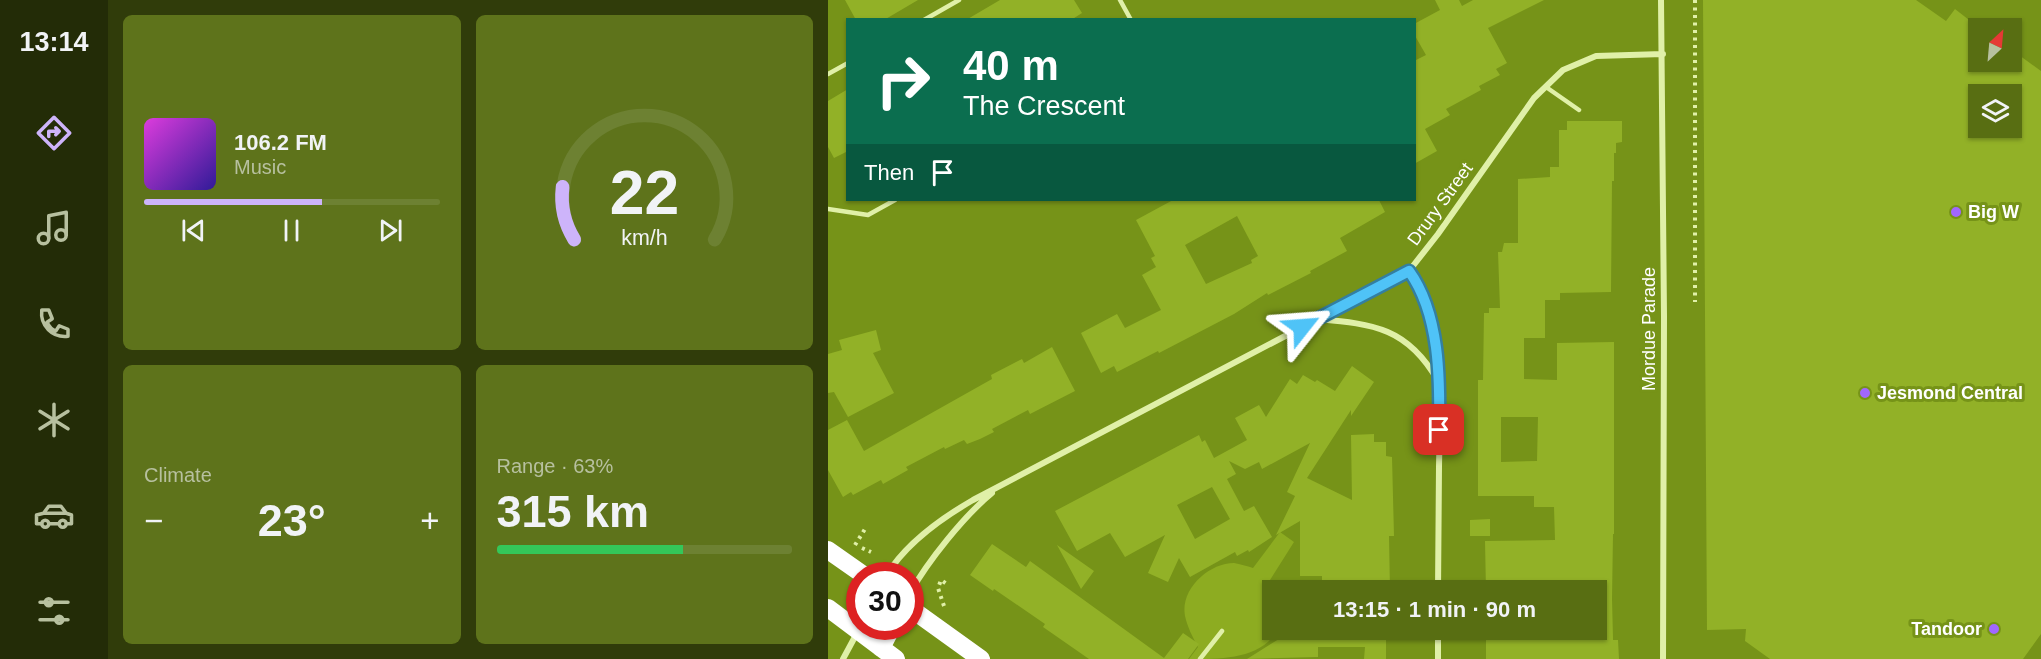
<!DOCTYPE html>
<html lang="en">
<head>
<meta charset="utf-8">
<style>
	:root { --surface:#586e12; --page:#5e731b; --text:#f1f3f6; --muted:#b7c09f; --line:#6d8132; --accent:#cdb4fa }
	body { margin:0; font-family:Helvetica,sans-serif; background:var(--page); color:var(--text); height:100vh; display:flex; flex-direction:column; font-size:22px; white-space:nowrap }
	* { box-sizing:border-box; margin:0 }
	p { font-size:20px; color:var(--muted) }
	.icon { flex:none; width:33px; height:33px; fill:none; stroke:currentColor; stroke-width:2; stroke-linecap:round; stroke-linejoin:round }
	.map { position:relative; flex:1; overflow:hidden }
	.sheet { display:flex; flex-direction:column; gap:15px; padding:15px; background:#303c0a; width:720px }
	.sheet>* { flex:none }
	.hud { position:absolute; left:18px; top:18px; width:570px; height:183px; border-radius:0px; box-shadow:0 2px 4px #0004; background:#0b6e4f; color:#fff; overflow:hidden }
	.needle { width:39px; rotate:26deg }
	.tools { position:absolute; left:1140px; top:18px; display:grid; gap:12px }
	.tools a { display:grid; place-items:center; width:54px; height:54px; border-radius:0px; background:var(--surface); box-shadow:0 2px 4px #0004; font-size:30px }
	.speed { position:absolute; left:18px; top:562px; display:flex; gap:12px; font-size:30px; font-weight:700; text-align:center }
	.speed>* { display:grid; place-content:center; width:78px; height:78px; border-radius:50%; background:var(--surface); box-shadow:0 2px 4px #0004; line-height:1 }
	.speed .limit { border:9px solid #d22; background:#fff; color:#111 }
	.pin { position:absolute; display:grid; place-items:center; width:51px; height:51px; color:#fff; margin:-26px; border-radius:12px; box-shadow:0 3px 9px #0006 }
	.me { position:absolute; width:66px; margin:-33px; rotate:62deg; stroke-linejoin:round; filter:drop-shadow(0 0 4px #0008) }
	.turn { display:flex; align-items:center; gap:21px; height:126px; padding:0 18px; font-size:27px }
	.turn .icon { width:78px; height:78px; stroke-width:2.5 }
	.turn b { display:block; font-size:42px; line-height:51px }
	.then { display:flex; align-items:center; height:57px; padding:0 18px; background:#0003; gap:12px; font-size:22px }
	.big { font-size:45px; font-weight:800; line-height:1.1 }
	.sheet .tile { flex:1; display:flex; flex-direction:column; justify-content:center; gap:9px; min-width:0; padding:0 21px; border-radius:9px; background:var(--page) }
	.sheet .dial { align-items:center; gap:0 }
	.dial svg { height:156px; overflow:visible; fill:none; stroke:var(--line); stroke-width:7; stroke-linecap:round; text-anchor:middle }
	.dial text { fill:var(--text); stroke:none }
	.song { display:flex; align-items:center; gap:18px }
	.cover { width:72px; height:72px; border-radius:9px; background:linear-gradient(135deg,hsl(300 70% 55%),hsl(250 70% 35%)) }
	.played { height:6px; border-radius:3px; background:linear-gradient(90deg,var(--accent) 60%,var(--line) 60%) }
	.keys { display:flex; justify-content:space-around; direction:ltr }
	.heat { display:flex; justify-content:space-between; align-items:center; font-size:33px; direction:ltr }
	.charge { height:9px; border-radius:4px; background:linear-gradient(90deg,#34c759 63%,var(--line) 0) }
	.sheet .tiles { flex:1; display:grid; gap:15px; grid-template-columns:repeat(2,1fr) }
	.trip { position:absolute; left:434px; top:580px; width:345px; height:60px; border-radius:0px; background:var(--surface); box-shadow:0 2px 4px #0004; font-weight:800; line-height:60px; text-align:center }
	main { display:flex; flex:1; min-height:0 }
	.menu { display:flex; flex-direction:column; width:108px; justify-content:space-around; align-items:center; background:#232c07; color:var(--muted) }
	.menu .icon { width:42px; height:42px }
	.menu .selected { color:var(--accent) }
	.menu b { font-size:27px; color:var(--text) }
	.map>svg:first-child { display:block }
	.green { fill:#8dac21 }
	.building { fill:#92b127; fill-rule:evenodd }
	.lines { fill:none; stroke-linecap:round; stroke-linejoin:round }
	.path { stroke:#e0f0a8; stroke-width:4; stroke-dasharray:3 4.5; stroke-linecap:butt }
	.lane { stroke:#e0f0a8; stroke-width:4.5 }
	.street { stroke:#e0f0a8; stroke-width:6 }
	.highway { stroke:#fff; stroke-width:18 }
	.route-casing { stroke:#337fa1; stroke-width:15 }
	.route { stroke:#4fc3f7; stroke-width:10 }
	.poi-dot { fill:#a167ff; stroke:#769318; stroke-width:2 }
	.labels { text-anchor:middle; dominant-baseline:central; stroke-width:6; stroke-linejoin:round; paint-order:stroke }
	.street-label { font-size:18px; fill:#fff; stroke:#769318 }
	.poi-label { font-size:18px; font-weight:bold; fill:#fff; stroke:#769318; text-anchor:start }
</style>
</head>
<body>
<main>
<nav class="menu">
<b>13:14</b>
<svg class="icon selected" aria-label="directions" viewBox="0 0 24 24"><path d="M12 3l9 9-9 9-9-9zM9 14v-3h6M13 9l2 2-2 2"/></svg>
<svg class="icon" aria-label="music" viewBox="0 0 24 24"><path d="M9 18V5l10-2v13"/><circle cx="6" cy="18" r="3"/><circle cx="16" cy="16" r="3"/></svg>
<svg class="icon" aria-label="phone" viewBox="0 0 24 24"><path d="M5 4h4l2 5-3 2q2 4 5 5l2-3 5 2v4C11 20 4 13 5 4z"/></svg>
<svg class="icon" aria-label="climate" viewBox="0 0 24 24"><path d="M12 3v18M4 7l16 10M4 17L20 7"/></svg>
<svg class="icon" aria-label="car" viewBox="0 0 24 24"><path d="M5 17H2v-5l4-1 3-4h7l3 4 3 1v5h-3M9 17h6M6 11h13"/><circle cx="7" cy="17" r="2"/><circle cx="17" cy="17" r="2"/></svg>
<svg class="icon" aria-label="filters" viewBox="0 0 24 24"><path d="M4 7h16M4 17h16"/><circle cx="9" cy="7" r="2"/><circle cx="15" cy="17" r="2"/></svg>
</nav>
<section class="sheet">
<div class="tiles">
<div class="tile">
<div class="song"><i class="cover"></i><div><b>106.2 FM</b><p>Music</p></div></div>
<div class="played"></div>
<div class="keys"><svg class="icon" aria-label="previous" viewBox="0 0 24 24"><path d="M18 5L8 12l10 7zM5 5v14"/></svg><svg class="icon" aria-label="pause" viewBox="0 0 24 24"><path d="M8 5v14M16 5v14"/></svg><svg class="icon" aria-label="next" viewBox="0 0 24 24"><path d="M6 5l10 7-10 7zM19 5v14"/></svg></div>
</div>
<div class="tile dial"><svg viewBox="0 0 100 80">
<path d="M14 69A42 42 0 1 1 86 69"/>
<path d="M14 69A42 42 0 0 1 8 42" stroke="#cdb4fa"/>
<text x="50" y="56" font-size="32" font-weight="700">22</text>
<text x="50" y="72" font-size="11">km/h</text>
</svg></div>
<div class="tile"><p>Climate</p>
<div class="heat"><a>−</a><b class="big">23°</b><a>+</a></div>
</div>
<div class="tile"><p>Range · 63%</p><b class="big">315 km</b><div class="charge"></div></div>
</div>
</section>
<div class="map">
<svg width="1213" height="659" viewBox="0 0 1213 659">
	<rect width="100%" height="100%" fill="#769318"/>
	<path class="green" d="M 452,532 L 466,542 L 442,580 L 448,591 L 444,591 L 444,630 L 450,630 C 432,659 395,659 361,659 L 370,647 C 365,638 359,626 357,616 C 352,589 381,563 406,563 C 412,564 419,566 425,568 Z"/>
	<path class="building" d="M 17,0 L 90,0 L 56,20 L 28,20 Z
		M 172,0 L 246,0 L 254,13 L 243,20 L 138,20 Z
		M 607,0 L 631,0 L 634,6 L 645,0 L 716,0 L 660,28 L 679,63 L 668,69 L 672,75 L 651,86 L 653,90 L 618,109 L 622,115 L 597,129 L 609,151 L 586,164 L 586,61 L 598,55 L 586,34 L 586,24 L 612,10 Z
		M 875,0 L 1088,0 L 1118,21 L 1127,9 L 1150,27 L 1150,62 L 1184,62 L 1184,50 L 1213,71 L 1213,634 L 1195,659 L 942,659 L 917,641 L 918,629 L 879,630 ZM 1150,94 L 1184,94 L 1184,128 L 1150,128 Z
		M 20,89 L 20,151 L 6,158 L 0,147 L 0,101 Z
		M 739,121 L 794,121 L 794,142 L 788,143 L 788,153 L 786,153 L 786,181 L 784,181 L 783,292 L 732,293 L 732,300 L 717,300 L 717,338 L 696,338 L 696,379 L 729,380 L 729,343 L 786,342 L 786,534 L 785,534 L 784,599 L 785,640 L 790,640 L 791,659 L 658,659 L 658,640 L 768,640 L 768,590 L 658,591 L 657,541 L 727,540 L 726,507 L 706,507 L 706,496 L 650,496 L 650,380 L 655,380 L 656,313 L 661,313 L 661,308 L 672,308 L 670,252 L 674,252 L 676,243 L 690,243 L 690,179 L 722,177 L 722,167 L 731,167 L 731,130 L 739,130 ZM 673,417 L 710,417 L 709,461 L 673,462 Z
		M 345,200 L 551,200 L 557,212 L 512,238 L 519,251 L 482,271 L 483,273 L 440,295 L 439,293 L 406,314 L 331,353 L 330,351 L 289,372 L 286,366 L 273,373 L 253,333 L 289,314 L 297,328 L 333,310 L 314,275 L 328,267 L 323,258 L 327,256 L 308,220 ZM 409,216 L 430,256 L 423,260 L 424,263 L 378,284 L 357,245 Z
		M 48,330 L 53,350 L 45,353 L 66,393 L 20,417 L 6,392 L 0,393 L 0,354 L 14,350 L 11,340 Z
		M 224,347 L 247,391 L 202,414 L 200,410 L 164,429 L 166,432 L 152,439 L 139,444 L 136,440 L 117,449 L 116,447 L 78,467 L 80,470 L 55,484 L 53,480 L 25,495 L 23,492 L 15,497 L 0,470 L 0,430 L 19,420 L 36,451 L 164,379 L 163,375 L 194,359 L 196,363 Z
		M 524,366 L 546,382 L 523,416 L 523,410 L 479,478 L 524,500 L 523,435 L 546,434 L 546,442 L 558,442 L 558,456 L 564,457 L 566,536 L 561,536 L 562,591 L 518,591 L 518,584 L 494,584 L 494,576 L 472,576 L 472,521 L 448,535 L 467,496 L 459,492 L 482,443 L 434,469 L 431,462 L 417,469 L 401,461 L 408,474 L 399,479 L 416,511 L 426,506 L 444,537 L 421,552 L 420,550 L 409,556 L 407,552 L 362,577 L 351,558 L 340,582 L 320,573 L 337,535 L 297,557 L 282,533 L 249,551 L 227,511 L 371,435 L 374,442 L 377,440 L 386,458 L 419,440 L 407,418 L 431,405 L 438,417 L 462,379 L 469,384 L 475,375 L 487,382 L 489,380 L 507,391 ZM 384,487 L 402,519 L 367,539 L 349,505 Z
		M 662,519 L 662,536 L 642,536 L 642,520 Z
		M 164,544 L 198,567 L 202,561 L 336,658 L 355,633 L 371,644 L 360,659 L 261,659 L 215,627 L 217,624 L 166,589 L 165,591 L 142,575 Z
		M 229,545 L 266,571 L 253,589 Z
		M 454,630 L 558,630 L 558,659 L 536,659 L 537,647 L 490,647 L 490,657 L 419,659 L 454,637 Z"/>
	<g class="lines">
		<path class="path" d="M 867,0 L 867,302
			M 27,545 L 37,529
			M 34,548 L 43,552
			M 116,606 L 110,588 L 113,580 L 120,585"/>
		<path class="lane" d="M 292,0 L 303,20
			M 96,20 L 131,0
			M 0,74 L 20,63
			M 718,87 L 751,110
			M 0,209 L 40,215 L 67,200
			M 372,659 L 394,631"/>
		<path class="street" d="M 833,0 L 836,316 L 835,659
			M 581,271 C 618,322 612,407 611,467 C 611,509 610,550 610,591
			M 490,319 C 546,324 580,328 610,381
			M 58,576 C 78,543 112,519 145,500 L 581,271 L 610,234 L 706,98 L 735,70 L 768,56 L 835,54
			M 82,593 C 100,561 136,516 164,493
			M 15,659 L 29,633
			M 610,659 L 610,630"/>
		<path class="highway" d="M 0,550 L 37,576
			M 0,608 L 68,659
			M 82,608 L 153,659
			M 53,648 L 64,627"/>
	</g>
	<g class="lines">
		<g class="route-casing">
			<path id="route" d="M 474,327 L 581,271 C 612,314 612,379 611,430"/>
		</g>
		<use href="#route" class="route"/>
	</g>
	<g class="poi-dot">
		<circle cx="1128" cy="212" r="6"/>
		<circle cx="1037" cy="393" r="6"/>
		<circle cx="1166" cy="629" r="6"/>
	</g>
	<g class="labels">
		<g class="street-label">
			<text transform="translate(612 204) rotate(-54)">Drury Street</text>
			<text transform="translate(821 329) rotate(-90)">Mordue Parade</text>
		</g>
		<g class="poi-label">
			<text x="1140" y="212">Big W</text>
			<text x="1049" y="393">Jesmond Central</text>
			<text x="1154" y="629" text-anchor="end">Tandoor</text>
		</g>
	</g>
</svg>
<div class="tools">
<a><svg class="needle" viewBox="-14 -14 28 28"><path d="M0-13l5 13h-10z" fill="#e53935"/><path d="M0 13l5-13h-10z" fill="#b7c09f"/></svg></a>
<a><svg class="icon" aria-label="layers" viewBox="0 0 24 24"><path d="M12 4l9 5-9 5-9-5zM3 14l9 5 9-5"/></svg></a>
</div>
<div class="speed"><div class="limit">30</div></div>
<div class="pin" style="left:611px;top:430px;background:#d93025"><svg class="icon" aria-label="arrive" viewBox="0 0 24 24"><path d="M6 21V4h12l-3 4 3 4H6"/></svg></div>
<svg class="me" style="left:474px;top:327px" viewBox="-20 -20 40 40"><path d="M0-17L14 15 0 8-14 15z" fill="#4fc3f7" stroke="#fff" stroke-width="4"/></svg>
<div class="trip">13:15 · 1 min · 90 m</div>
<div class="hud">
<div class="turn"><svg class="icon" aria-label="right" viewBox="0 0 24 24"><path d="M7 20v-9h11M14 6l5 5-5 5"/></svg><div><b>40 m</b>The Crescent</div></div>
<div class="then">Then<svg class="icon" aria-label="arrive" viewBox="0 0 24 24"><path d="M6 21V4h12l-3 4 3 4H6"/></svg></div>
</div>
</div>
</main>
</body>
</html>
